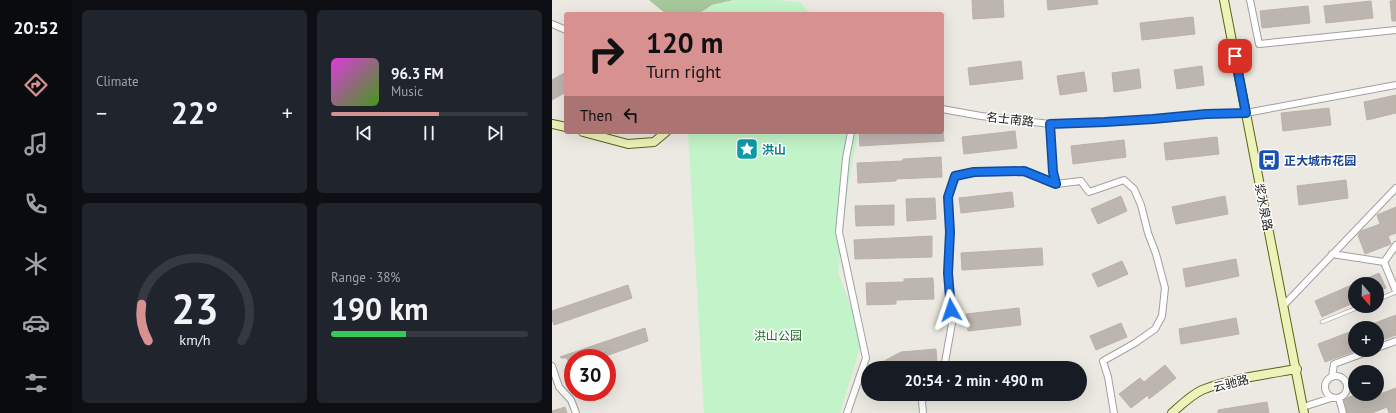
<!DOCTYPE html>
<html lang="en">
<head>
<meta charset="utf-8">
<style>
	:root { --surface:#171b24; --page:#20242c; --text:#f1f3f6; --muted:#9ea1a6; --line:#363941; --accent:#d69190 }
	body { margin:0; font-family:"PT Sans","Noto Sans SC",sans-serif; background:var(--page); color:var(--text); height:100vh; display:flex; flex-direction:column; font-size:15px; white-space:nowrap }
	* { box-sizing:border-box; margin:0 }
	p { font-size:13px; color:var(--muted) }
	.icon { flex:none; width:22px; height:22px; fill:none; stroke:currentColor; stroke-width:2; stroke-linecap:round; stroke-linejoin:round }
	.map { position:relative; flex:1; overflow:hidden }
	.panel { display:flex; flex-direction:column; gap:10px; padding:10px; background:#0d0f14; width:480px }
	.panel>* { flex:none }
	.banner { position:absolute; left:12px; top:12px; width:380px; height:122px; border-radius:4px; box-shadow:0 4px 16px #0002; background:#d69190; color:#111; overflow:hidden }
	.needle { width:26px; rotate:160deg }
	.fabs { position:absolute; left:796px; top:277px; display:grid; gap:8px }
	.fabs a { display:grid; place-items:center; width:36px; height:36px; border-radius:50%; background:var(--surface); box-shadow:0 4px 16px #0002; font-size:20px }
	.speed { position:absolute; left:12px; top:349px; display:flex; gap:8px; font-size:20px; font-weight:700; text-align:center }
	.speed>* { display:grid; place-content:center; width:52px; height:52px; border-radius:50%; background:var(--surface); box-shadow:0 4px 16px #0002; line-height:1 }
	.speed .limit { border:6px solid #d22; background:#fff; color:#111 }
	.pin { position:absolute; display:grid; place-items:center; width:34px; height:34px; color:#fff; margin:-17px; border-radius:8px; box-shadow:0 2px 6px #0006 }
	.me { position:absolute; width:44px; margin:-22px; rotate:355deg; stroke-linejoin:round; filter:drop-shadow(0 0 3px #0008) }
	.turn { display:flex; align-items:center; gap:14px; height:84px; padding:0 16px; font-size:18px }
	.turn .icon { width:52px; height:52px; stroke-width:2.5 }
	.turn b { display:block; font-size:28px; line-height:34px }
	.then { display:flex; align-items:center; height:38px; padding:0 16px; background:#0003; gap:8px; font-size:15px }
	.big { font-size:30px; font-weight:800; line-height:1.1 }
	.panel .widget { flex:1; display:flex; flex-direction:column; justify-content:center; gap:6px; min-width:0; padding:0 14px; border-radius:6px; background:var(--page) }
	.panel .dial { align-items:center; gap:0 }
	.dial svg { height:104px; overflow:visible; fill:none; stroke:var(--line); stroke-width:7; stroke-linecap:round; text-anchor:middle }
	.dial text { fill:var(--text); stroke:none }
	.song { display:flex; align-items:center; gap:12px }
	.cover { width:48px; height:48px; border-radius:6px; background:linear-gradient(135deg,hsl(300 70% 55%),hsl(100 70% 35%)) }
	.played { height:4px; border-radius:2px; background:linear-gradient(90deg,var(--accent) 55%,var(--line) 55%) }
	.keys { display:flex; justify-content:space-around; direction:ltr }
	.heat { display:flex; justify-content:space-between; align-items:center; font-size:22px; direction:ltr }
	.charge { height:6px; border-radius:3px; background:linear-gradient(90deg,#34c759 38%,var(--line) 0) }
	.panel .tiles { flex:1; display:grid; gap:10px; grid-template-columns:repeat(2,1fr) }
	.trip { position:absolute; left:309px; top:361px; width:226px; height:40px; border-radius:20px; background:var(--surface); box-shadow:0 4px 16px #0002; font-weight:800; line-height:40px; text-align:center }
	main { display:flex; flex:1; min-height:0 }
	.tabs { display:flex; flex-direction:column; width:72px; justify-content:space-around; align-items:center; background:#090b0e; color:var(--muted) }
	.tabs .icon { width:28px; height:28px }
	.tabs .active { color:var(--accent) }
	.tabs b { font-size:18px; color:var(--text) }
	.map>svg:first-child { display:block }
	.forest { fill:#a6c89b }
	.park { fill:#c3f3c8 }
	.building { fill:#bcb5b0; stroke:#bcb1a6 }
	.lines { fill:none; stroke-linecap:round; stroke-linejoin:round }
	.lane-casing { stroke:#a0a0a0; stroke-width:4.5 }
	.street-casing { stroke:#a0a0a0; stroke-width:8 }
	.secondary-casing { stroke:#59660f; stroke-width:10 }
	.lane { stroke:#fff; stroke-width:3 }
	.street { stroke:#fff; stroke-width:6 }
	.secondary { stroke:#edf2ba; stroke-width:8 }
	.route-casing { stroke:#114b97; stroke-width:10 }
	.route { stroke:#1a73e8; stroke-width:7 }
	.labels { text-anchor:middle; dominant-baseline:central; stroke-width:3; stroke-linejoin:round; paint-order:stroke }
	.street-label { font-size:12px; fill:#1c1c1c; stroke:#fff }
	.culture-label { font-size:12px; font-weight:bold; fill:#0d838f; stroke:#fff; text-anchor:start }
	.transit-label { font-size:12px; font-weight:bold; fill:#164399; stroke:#fff; text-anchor:start }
	.park-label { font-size:12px; fill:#166e21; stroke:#fff }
</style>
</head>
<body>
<main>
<nav class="tabs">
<b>20:52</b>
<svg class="icon active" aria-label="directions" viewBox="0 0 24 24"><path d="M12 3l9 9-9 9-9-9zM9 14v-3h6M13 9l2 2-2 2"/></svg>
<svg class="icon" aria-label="music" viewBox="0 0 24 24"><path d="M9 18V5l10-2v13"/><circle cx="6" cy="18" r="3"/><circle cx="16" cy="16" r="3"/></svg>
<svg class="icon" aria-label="phone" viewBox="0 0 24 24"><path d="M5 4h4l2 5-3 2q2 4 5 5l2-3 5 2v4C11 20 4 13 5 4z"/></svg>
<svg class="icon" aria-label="climate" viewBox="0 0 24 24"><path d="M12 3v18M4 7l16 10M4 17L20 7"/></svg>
<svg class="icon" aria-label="car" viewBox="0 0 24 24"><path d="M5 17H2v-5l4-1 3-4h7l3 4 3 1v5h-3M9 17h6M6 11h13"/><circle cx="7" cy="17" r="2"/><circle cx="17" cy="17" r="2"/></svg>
<svg class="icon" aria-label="filters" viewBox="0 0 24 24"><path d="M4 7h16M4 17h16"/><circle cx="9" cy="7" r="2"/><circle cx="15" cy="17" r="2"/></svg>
</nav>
<section class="panel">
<div class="tiles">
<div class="widget"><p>Climate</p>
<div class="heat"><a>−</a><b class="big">22°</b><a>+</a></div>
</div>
<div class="widget">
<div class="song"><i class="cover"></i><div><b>96.3 FM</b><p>Music</p></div></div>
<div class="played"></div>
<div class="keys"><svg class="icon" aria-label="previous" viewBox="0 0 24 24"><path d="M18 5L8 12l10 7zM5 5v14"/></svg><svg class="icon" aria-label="pause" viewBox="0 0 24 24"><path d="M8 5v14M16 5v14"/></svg><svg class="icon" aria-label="next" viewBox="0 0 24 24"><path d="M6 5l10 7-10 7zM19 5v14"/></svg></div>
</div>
<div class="widget dial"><svg viewBox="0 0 100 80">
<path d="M14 69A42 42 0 1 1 86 69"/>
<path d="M14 69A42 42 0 0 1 9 41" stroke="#d69190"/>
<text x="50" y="56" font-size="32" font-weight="700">23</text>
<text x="50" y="72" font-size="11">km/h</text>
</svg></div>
<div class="widget"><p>Range · 38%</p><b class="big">190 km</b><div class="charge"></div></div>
</div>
</section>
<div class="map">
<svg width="844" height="413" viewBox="0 0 844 413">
	<rect width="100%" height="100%" fill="#ece9e2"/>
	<path class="forest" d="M 97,0 L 182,0 L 160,5 L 147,14 L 114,14 Z"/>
	<path class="park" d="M 182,0 L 224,0 L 248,2 L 259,14 L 147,14 L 160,5 Z
		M 343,13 L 395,13 L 390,23 L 390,14 L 332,14 Z
		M 136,132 L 306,132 L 296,187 L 286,273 L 311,338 L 288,413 L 152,413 Z"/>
	<path class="building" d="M 420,0 L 451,0 L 452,17 L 421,19 Z
		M 495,0 L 545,0 L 546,4 L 496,10 Z
		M 844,0 L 844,21 L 840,21 L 838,1 Z
		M 819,1 L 821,18 L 774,23 L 772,6 Z
		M 756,6 L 758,23 L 710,28 L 708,11 Z
		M 641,17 L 643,34 L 590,40 L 588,23 Z
		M 469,61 L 471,79 L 418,85 L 416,68 Z
		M 650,66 L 652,85 L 625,89 L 622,70 Z
		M 587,69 L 589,88 L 562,92 L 560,73 Z
		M 14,72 L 14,92 L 0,100 L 0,80 Z
		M 532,72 L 535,91 L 508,95 L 505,76 Z
		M 844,95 L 844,113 L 815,120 L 812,102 Z
		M 777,108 L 779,125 L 731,131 L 729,113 Z
		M 463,131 L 465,148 L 412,154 L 410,137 Z
		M 307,132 L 391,132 L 392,141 L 308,146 Z
		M 665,137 L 667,154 L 614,160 L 612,143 Z
		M 572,140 L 574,157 L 521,164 L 519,146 Z
		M 389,157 L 390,177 L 344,179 L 344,181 L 306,183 L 305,163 L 351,161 L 351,159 Z
		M 794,180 L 796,198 L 747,205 L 745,186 Z
		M 460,192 L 462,207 L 409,213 L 407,198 Z
		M 569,196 L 575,211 L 546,224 L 539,209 Z
		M 673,196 L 676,214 L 624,224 L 620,207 Z
		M 383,198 L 384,219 L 355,221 L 354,199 Z
		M 342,205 L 342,225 L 304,226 L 303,206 Z
		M 844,207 L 844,233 L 836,236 L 839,244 L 813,254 L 806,235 L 809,231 L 828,224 L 825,215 Z
		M 380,236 L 380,257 L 303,259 L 302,240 Z
		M 490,248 L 491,265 L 410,270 L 409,253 Z
		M 684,259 L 687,276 L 634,287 L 631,269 Z
		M 570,261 L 576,274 L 546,287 L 540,274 Z
		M 827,273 L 834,288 L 825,292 L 825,284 L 803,284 L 803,302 L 770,317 L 763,301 Z
		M 381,278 L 382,299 L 344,300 L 344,304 L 315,305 L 314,283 L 352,282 L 352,279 Z
		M 76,285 L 80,298 L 2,325 L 0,319 L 0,311 Z
		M 467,308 L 469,325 L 416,331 L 414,314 Z
		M 844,315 L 844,335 L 825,342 L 825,328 L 810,328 Z
		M 684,318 L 687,334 L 629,344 L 627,329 Z
		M 569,323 L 575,337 L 544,350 L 538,336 Z
		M 93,328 L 96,341 L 48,358 L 21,358 L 21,374 L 15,358 L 9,358 L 8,357 Z
		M 803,330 L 803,351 L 773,362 L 766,344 Z
		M 384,349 L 385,365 L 354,368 L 319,368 L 349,352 Z
		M 613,365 L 624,378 L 597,399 L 596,395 L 579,408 L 567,394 L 588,378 L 592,382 Z
		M 844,388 L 844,413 L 837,413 L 835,407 L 820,413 L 795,413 L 792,399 L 805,394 L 828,394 Z
		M 715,402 L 717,413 L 666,413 L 666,410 Z
		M 13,407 L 15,413 L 0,413 L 0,411 Z"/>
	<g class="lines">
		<g class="lane-casing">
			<path id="lane" d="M 825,300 L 844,292
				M 770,322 L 810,306"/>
		</g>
		<g class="street-casing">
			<path id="street" d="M 698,0 L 707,44 L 844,30
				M 0,24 L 14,30
				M 390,109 L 429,116 L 498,124 L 553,122 L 601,119 L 654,114 L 694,113 L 844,85
				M 498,124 L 501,173 L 504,184 L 529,181 L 537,192 L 572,180 L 582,189 L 589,205 L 596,233 L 604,254 L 613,288 L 610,316 L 603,329 L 583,343 L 551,361 L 556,377 L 562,413
				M 780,254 L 832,262 L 844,291
				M 832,262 L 844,245
				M 732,305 L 844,188
				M 825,348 L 844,341
				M 0,366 L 7,387 L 19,400 L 24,413
				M 392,368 L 400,323 L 396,273 L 398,232 L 396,197 L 403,176 L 422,172 L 472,171 L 504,184
				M773 387a11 11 0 1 1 22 0a11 11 0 1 1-22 0Z
				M 780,377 L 782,364 L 820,350
				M 751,407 L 779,398 L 787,398 L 791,413
				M 295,413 L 314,358 L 287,232 L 294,158 L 299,132
				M 371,413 L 370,401 L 376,394"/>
		</g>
		<g class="secondary-casing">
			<path id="secondary" d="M 672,0 L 752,413
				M 0,124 L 14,127
				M 31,132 L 76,144 L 102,142 L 114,132
				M 620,413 C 629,405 639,395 650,390 C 676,379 716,374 745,369"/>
		</g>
		<use href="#lane" class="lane"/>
		<use href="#street" class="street"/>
		<use href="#secondary" class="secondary"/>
	</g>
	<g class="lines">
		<g class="route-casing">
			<path id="route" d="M 399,310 L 396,273 L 398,232 L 396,197 L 403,176 L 422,172 L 472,171 L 504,184 L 501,172 L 498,124 L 553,122 L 601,119 L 654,114 L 694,113 L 683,56"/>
		</g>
		<use href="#route" class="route"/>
	</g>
	<defs>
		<g id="sight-square" transform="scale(1.15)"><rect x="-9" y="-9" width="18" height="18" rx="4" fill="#0f9aa8" stroke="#fff"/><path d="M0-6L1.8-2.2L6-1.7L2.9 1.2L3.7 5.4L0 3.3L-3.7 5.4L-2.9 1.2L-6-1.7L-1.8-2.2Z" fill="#fff"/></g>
		<g id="bus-square" transform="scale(1.15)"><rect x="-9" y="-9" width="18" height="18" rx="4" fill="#1a4fb4" stroke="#fff"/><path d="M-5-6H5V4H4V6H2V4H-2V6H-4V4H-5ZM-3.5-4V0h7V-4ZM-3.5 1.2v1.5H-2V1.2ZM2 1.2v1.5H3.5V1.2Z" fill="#fff"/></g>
	</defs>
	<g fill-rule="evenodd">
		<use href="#sight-square" x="195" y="149"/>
		<use href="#bus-square" x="717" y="160"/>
	</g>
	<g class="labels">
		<g class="street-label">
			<text transform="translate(458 119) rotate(6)">名士南路</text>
			<text transform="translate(712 207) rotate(79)">浆水泉路</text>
			<text transform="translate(679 383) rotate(-14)">云驰路</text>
		</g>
		<g class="culture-label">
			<text x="210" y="149">洪山</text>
		</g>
		<g class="transit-label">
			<text x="732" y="160">正大城市花园</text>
		</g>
		<g class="park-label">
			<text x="226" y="335">洪山公园</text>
		</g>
	</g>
</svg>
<div class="fabs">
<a><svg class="needle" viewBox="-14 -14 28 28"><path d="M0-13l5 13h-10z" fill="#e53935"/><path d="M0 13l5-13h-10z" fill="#9ea1a6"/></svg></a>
<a>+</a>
<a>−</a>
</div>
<div class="speed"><div class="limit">30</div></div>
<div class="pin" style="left:683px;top:56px;background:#d93025"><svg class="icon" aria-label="arrive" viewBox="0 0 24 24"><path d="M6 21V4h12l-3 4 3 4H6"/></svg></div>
<svg class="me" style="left:399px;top:310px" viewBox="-20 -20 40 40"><path d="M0-17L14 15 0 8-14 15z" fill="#1a73e8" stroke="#fff" stroke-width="4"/></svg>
<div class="trip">20:54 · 2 min · 490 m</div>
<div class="banner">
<div class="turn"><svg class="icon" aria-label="right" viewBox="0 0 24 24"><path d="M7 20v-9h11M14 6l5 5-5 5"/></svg><div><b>120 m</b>Turn right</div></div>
<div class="then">Then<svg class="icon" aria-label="left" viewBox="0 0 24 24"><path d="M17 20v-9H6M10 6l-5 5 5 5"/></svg></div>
</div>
</div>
</main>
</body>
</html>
